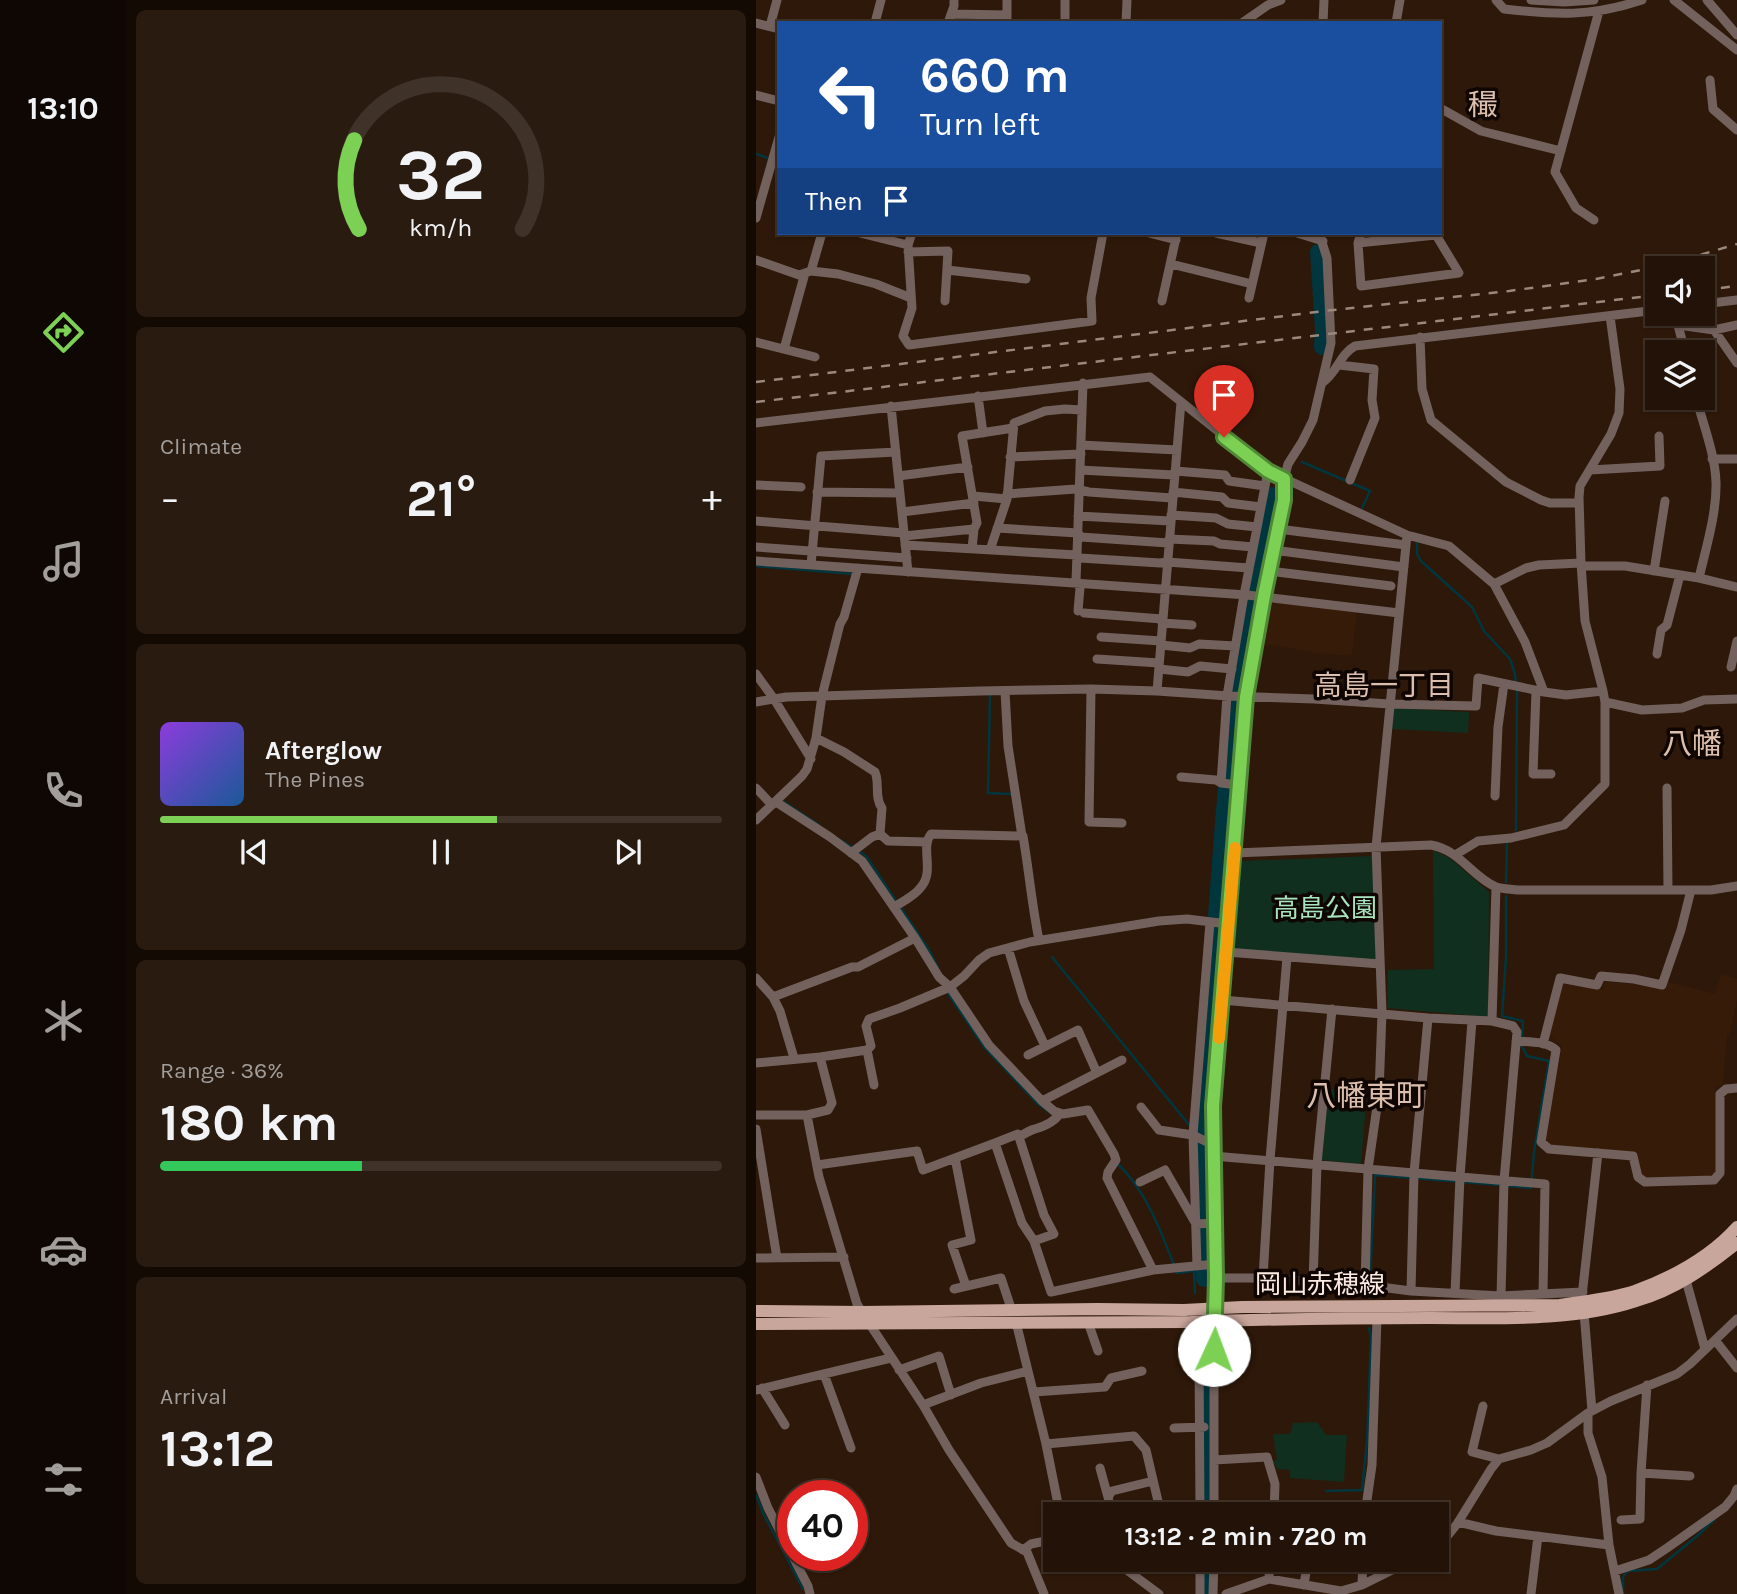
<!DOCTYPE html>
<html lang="en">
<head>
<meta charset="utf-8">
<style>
	:root { --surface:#221207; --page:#2a1b11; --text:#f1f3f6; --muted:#a29e9b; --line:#3f3228; --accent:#7cd154 }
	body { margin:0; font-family:Karla,"Noto Sans JP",sans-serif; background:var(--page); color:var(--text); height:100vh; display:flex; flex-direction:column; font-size:26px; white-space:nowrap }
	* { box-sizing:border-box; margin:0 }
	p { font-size:23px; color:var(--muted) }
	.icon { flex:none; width:38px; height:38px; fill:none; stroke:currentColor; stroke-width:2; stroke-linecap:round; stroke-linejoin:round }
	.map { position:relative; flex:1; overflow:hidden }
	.side { display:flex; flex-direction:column; gap:10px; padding:10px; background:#130a04; width:630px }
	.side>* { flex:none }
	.banner { position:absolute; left:21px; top:21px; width:665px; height:214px; border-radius:0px; box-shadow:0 2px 5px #0004,0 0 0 2px var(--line); background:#1a4fa0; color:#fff; overflow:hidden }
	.tools { position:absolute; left:889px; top:256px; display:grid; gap:14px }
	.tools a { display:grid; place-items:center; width:70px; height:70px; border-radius:0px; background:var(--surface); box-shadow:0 2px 5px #0004,0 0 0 2px var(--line); font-size:35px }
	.speed { position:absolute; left:21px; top:1480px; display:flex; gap:14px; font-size:35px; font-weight:700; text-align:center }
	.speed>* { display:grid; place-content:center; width:91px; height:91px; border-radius:50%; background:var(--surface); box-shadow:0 2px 5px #0004,0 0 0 2px var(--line); line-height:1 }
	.speed .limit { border:10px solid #d22; background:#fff; color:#111 }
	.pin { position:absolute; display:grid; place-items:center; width:60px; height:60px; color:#fff; margin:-72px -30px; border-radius:50% 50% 50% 0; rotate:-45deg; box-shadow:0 0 7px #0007 }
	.pin .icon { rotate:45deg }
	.me { position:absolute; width:77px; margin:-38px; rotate:2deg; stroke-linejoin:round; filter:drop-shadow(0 0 5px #0008) }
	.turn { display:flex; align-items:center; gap:24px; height:147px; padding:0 28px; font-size:32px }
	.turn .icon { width:91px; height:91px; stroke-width:2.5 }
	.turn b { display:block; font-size:49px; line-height:60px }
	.then { display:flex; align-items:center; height:66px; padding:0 28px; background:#0003; gap:14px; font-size:26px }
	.big { font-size:52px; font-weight:700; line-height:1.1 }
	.side .card { flex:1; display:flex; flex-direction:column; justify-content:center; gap:10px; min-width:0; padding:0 24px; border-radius:10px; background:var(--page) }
	.side .dial { align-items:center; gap:0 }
	.dial svg { height:182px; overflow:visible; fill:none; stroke:var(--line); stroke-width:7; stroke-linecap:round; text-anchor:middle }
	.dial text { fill:var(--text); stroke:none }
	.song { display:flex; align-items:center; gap:21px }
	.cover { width:84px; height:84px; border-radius:10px; background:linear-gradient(135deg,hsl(270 70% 55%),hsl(210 70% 35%)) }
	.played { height:7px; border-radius:4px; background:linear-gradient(90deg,var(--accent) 60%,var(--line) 60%) }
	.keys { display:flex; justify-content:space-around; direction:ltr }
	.heat { display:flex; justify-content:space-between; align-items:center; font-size:38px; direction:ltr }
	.charge { height:10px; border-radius:5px; background:linear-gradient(90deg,#34c759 36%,var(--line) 0) }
	.trip { position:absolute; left:287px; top:1502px; width:406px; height:70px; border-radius:0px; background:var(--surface); box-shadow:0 2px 5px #0004,0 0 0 2px var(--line); font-weight:700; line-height:70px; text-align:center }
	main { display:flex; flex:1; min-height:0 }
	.menu { display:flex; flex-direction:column; width:126px; justify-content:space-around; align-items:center; background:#0e0703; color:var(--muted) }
	.menu .icon { width:49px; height:49px }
	.menu .active { color:var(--accent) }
	.menu b { font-size:32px; color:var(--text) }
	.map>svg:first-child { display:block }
	.built { fill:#371b09 }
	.green { fill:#112f1f }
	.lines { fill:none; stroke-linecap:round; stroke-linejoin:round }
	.stream { stroke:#01363e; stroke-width:2.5 }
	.river { stroke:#01363e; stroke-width:16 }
	.minor { stroke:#72615d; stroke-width:9 }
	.major { stroke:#c9a69c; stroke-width:12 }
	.rail { stroke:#9b887d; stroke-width:2.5; stroke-dasharray:9 9; stroke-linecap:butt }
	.route-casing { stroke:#518837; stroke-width:18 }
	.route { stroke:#7cd154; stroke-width:12 }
	.slow { stroke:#f59e0b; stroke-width:12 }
	.labels { text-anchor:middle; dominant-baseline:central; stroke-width:7; stroke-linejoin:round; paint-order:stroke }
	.park-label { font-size:26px; fill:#a7e4be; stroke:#0f0602 }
	.street-label { font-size:26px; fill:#faeae1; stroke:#0f0602 }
	.neighbourhood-label { font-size:28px; fill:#dcbeac; stroke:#0f0602 }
	.quarter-label { font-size:30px; fill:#dcbeac; stroke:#0f0602 }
</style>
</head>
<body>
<main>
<nav class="menu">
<b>13:10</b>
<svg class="icon active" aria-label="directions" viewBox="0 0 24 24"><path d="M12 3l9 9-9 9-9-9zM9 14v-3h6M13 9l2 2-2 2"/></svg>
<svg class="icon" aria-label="music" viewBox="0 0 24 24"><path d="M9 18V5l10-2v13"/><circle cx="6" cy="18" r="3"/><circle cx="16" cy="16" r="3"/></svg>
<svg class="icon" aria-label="phone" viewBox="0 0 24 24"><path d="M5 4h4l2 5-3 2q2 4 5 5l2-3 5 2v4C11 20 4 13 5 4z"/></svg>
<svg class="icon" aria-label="climate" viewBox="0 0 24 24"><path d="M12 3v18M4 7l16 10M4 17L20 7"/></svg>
<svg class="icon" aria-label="car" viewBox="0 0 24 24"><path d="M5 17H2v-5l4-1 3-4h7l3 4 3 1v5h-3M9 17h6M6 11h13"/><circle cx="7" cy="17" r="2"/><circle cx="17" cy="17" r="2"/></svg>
<svg class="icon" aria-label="filters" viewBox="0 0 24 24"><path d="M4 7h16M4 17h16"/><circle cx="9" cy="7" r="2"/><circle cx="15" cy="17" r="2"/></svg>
</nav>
<section class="side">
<div class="card dial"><svg viewBox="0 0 100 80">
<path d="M14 69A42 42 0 1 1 86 69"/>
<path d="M14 69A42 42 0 0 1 12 30" stroke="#7cd154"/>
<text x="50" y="56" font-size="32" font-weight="700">32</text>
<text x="50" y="72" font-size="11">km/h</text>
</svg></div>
<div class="card"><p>Climate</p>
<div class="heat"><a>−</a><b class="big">21°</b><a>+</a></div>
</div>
<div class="card">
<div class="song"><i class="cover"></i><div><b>Afterglow</b><p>The Pines</p></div></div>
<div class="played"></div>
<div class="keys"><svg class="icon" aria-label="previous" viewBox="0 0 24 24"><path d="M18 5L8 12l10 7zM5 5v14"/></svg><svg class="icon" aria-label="pause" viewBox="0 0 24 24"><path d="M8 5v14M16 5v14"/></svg><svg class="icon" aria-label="next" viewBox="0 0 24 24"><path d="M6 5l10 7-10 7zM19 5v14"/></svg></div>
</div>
<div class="card"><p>Range · 36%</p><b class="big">180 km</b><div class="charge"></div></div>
<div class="card"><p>Arrival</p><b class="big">13:12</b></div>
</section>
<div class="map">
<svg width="981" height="1594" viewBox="0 0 981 1594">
	<rect width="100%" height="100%" fill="#2e1809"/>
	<path class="built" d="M 519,602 L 601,612 L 596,656 L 558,653 L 557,652 L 507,644 L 513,606 Z
		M 965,974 L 981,979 L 981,999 L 974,1034 L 971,1034 L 967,1085 L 960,1085 L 960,1173 L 955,1176 L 891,1179 L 885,1175 L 880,1152 L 794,1145 L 790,1139 L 806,1046 L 793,1035 L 805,984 L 809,982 L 848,990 L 848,982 L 879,984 L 909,991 L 912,982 L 959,994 Z"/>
	<path class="green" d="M 637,708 L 713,712 L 712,733 L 636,729 Z
		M 677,850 L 695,859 L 733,892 L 732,1017 L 631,1008 L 632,970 L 678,969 Z
		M 617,856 L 622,958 L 619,962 L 482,950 L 478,946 L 485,861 Z
		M 571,1089 L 611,1093 L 605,1164 L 564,1160 Z
		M 561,1422 L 570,1435 L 591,1435 L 588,1482 L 534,1478 L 534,1470 L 521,1469 L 517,1461 L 521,1460 L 517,1434 L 534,1434 L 537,1423 Z"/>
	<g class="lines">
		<path class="stream" d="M 0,154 L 15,159
			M 546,462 L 614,491 L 606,508
			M 661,543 L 661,554 L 665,561 L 716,607 L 728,631 L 754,659 L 759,674 L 760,684
			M 0,566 L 97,574 L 97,575
			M 234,695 L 232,793 L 255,794
			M 25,800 L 63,825
			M 760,830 L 761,690
			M 83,839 L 110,856 L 173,950 L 182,968
			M 750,882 L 751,843
			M 750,896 L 750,957 L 746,1016 L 767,1021 L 766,1036
			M 296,957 L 434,1126
			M 191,992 L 229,1048 L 281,1103 L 296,1114
			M 362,1164 C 390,1191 404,1229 418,1265
			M 751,1186 L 775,1188 L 778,1152 L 793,1061 L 771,1056 L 766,1046
			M 420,1272 L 421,1273 L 438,1271 L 439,1293
			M 614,1280 L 619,1175 L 744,1185
			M 614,1290 L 615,1297
			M 439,1339 L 440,1346
			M 570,1491 L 606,1490 L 611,1442 L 615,1336 L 613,1328
			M 0,1495 L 8,1515 L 47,1589
			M 867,1594 L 867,1577 L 872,1571 L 901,1569 L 940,1537 L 959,1519"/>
		<path class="river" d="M 562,252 L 567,329 L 566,347
			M 448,1279 L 445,1135 L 449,1062 L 468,809 L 479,691 L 496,589 L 516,495
			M 450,1359 L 451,1514
			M 451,1594 L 451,1559"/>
		<path class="minor" d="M 309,0 L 309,23
			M 740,0 L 748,9 C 800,15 835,17 886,0
			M 775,0 L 808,2 L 838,0
			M 918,0 L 981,50
			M 951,0 L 981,35
			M 195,14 L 251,15
			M 0,23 L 23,29
			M 119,23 L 125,0
			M 192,23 L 198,6 L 198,0
			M 251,23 L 251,0
			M 370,23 L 371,0
			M 486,23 L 512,5 L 525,0
			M 567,23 L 568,0
			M 640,23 L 644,0
			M 14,26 L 21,0
			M 954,80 L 957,109 L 981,130
			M 0,95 L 23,101
			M 684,108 L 725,131 L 805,151
			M 0,218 L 23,137
			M 838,220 L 820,208 L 799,172 L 843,11
			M 104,233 L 152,245
			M 156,233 L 152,245 L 156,308 L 147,336 L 153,345 L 336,321 L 335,298 L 347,233
			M 393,233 L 420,240
			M 460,233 L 505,243
			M 541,233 L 567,241
			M 602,243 L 680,235 L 703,273 L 605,286 L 602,243 L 605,233
			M 152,252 L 192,251 L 189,301
			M 0,260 L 43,275 L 55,271 L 82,274 L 120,284 L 155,298
			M 415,264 L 496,284
			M 191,270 L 270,279
			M 55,271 L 66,233
			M 493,298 L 508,233
			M 406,301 L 421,233
			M 947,304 L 981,300
			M 915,313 L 922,325 L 929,352
			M 922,325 L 958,330 L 981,325
			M 958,330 L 981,363
			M 664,337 L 666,389 L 675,420 L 750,482 L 785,500 L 794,503 L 823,503
			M 0,342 L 59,357
			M 28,349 L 49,273
			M 583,365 L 618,369 L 616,400 L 619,418 L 594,480
			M 566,383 C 582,372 583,355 599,346 L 901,310
			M 222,396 L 227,433
			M 940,397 C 947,424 959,454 960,482 C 961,512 950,548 943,578
			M 135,406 L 152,572
			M 0,423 L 394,377 L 512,471 L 651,535 L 693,546 L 738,584 L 769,642 L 788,692 L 810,695 L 847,691 L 849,702 L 849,784 L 808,825 L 755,838 L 722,841 L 699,855
			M 325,445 L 421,450
			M 254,457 L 325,454
			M 956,459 L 981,459
			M 324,470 L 418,475
			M 834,470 L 904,466 L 903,436
			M 419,471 L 469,475 L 473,481 L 509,486
			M 142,476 L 212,467
			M 0,485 L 45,487
			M 61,492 L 144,493
			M 417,492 L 466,497 L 472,503 L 505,507
			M 251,494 L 320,489 L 333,492 L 416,498
			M 217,496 L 251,499
			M 146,512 L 218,503
			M 415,515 L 460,518 L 472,524 L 501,527
			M 322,516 L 414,521
			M 0,521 L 148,533
			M 241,528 L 322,533 L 325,537 L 412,543
			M 522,529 L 650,545
			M 148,536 L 218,529
			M 413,539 L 458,541 L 464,544 L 497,547
			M 149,545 L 321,555 L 324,558 L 404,563 L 411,562 L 493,568
			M 0,547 L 151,558
			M 216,549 L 218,529 L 221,523 L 206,436 L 257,428
			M 234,550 L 251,499 L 258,423 L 289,411 L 309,409 L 326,410
			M 517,550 L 648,567
			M 0,561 L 491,595 L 643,613
			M 55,565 L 65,456 L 140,452
			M 825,566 L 869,566 L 943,578 L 981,587
			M 513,571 L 635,586
			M 898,571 L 909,501
			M 738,584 L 770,568 L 783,565 L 825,563
			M 322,611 L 324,588 L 320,582 L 327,383
			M 328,613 L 406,619
			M 406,623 L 436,625
			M 345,637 L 405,641
			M 405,645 L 434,648 L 443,644 L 479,646
			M 901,654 L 905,630 L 911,625 L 924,575
			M 341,659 L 403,663
			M 975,667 L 981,641
			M 403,669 L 432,672 L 444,666 L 476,669
			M 0,674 L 18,699 L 55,759
			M 335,689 L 333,822 L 366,823
			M 249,691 L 252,746 L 266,836 L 267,836 C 273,871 276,906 283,940
			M 401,691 L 425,402
			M 780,691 L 777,774 L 795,774
			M 847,691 L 829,621 L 825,563 L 823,497 L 824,486 L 855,434 L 863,413 L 864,389 L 854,316
			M 0,702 L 30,697 L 66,696 L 224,691 L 335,689 L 401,691 L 473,696 L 558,699 L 633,704 L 720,706 L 722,678 L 788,692
			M 849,702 L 886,710 L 926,708 L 948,700 L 981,699
			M 60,738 L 88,752 L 119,772 C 124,783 118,798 126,808 L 124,834 L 116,837 L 95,853
			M 425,777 L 460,780 L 465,783 L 483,785
			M 465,783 L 471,696 L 488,595 L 512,471
			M 0,788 L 16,805
			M 911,788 L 912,890
			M 739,796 L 742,727 L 748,684
			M 20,802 L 74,837 L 106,861 L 159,938 L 183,977 L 194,987 L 233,1045 L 286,1101 L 298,1111 L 307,1114 L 332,1110 L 358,1154 L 360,1160 L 352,1172 L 351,1178 L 397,1270
			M 0,820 L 46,776 L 51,769 L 60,738 L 66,696 L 84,624 L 88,617 L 102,568
			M 124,834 L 132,841 L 171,842
			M 478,853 L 675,845 C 704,850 716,877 740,887 C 746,889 755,889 762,890 L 955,890 L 981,886
			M 138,907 C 147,901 159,896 165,887 C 179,871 164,848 175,834 L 266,836
			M 252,948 L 268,1001 L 289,1046
			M 470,952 L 624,964
			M 0,978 L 17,997 L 24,1011 L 38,1058
			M 17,997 L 96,967 L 102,967 L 159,938
			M 466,1000 L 672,1018 L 736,1021 L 757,1026 L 761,1032 L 748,1181 L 745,1296
			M 736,1021 L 740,887
			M 760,1041 C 773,1042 791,1041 800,1050 L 785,1142 L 793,1149 L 877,1156 L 882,1177 L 889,1182 L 958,1180 L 964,1173 L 964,1094 L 970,1089 L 981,1088
			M 787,1044 L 804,978 L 841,985 L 845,976 L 878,979 L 906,985 L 925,930 L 935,890
			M 272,1055 L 322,1030 L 341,1073
			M 0,1063 L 64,1057 L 111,1050
			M 118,1085 L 111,1050 L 115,1046 L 110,1026 L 113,1019 L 144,1008 L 194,987 L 208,976 L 223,960 L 233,953 L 274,942 L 403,921 L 431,919 L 472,924
			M 286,1101 L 366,1060
			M 385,1107 L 403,1130 L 437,1135 L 449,1141 L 457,1143
			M 0,1115 L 51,1115 L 72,1110 L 76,1103 L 64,1057
			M 51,1115 L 63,1177 L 101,1304 L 106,1312
			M 0,1129 L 21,1258
			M 263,1137 C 268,1134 274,1130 279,1129 C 289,1126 299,1122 304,1113
			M 239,1143 L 262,1134 L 288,1215 L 298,1234 L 278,1241
			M 457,1156 L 789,1184 L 787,1294
			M 199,1158 L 215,1240 L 196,1245 L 210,1286
			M 61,1165 L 161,1151 L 167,1170 L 239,1143 L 266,1223 L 278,1241 L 295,1292 L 397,1270 L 460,1264
			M 384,1182 L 409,1170 L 440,1224 L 459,1223
			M 0,1258 L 88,1257
			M 441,1266 L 437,1135 L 454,922
			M 460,1278 L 507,1278 L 609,1285 L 655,1291 L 745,1296 L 827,1292
			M 507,1278 L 514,1160 L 531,957
			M 930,1280 L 949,1349
			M 557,1282 L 561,1164 L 576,1009
			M 609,1285 L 612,1169 L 623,1093 L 626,1013 L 620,847 L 651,535
			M 198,1289 L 245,1278 L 256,1311
			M 655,1291 L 658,1173 L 672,1018
			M 699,1293 L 704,1177 L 716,1021
			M 826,1296 L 842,1153
			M 828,1312 L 836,1411
			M 260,1322 L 272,1371
			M 332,1322 L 342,1351
			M 113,1323 L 167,1405 L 193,1450 L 255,1543 L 271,1552 L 288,1594
			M 959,1340 L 981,1368
			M 143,1370 L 183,1356 L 195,1395
			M 68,1374 L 95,1448
			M 891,1385 L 885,1473 L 934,1476
			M 6,1388 L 29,1425
			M 0,1390 L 135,1358
			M 278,1392 L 349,1387 L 355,1378 L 386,1371
			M 167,1405 L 225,1383 L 272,1371 L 290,1444 L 378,1436 L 390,1450 L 405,1514
			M 727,1406 L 716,1452 L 743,1459
			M 832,1413 L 832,1433 L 846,1477 L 853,1545 L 863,1594
			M 418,1428 L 448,1427
			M 290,1444 L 304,1514
			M 458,1460 L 511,1457 L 519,1484 L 518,1514
			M 344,1468 L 352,1497
			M 0,1477 L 12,1508 L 52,1586 L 54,1594
			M 356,1514 L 352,1497 L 356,1491 L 397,1481
			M 444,1514 L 443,1350 L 458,1350
			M 458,1514 L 458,1345 L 460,1287 L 457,1106 L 483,785 L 490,697 L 507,596 L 528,500 L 528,479 L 532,464 L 546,442 L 557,420 L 575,343 L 571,258 L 563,233
			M 559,1514 L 559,1512
			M 609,1514 L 616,1465 L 621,1318
			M 651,1514 L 652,1510 L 670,1513
			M 865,1520 L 884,1519 L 885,1473
			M 702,1522 L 740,1531 L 853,1545
			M 681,1546 L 685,1544 L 701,1524 L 735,1469 L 743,1459 L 775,1450 L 791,1443 L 832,1413 L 855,1401 L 921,1374 L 934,1364 L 981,1319
			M 267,1550 L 275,1544 L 299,1539
			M 356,1559 L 403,1594
			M 859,1571 L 893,1560 L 911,1548 L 969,1507 L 978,1496 L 981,1489
			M 513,1579 L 514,1559
			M 548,1585 L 552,1559
			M 606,1585 L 607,1559
			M 444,1594 L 444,1559
			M 457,1594 L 458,1559
			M 470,1594 L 513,1579 L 585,1591 L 606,1585 L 658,1559
			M 775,1594 L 782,1536"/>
		<path class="major" d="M 0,1311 L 106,1312 L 342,1309 L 428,1310 L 486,1307 L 804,1305 C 829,1301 855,1299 879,1291 C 917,1277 954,1257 981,1227
			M 0,1324 L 435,1322 C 515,1319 595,1318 675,1318 C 741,1318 816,1322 880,1301 C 918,1290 950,1268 981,1243"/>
		<path class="rail" d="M 947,290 L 981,286
			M 0,382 L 568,311 L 753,291 L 840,279 L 910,265 L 981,244
			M 0,402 L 901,295"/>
	</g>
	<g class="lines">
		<g class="route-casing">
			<path id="route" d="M 458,1350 L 460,1278 L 457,1106 L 485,759 L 490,697 L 508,596 L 528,500 L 528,479 L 512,471 L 468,437"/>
		</g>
		<use href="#route" class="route"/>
		<path class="slow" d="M 463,1038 L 479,848"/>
	</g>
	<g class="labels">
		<g class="park-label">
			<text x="569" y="908">高島公園</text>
		</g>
		<g class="street-label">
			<text x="564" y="1284">岡山赤穂線</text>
		</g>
		<g class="neighbourhood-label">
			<text x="628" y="685">高島一丁目</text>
		</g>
		<g class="quarter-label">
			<text x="727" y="105">穝</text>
			<text x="936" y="744">八幡</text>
			<text x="610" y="1096">八幡東町</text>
		</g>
	</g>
</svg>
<div class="tools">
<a><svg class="icon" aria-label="sound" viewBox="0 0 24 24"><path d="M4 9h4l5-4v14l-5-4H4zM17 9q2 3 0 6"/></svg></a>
<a><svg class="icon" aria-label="layers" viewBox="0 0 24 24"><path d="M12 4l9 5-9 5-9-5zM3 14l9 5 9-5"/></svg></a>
</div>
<div class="speed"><div class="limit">40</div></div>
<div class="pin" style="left:468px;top:437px;background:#d93025"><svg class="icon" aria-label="arrive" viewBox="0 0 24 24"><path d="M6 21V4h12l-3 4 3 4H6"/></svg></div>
<svg class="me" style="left:458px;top:1350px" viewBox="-20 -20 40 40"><circle r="19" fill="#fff"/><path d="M0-13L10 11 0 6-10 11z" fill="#7cd154"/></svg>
<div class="trip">13:12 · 2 min · 720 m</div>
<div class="banner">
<div class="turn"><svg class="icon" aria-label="left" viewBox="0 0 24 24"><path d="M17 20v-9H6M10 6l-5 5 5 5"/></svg><div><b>660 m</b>Turn left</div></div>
<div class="then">Then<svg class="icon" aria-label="arrive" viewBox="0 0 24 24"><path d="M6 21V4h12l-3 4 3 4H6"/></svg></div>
</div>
</div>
</main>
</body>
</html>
